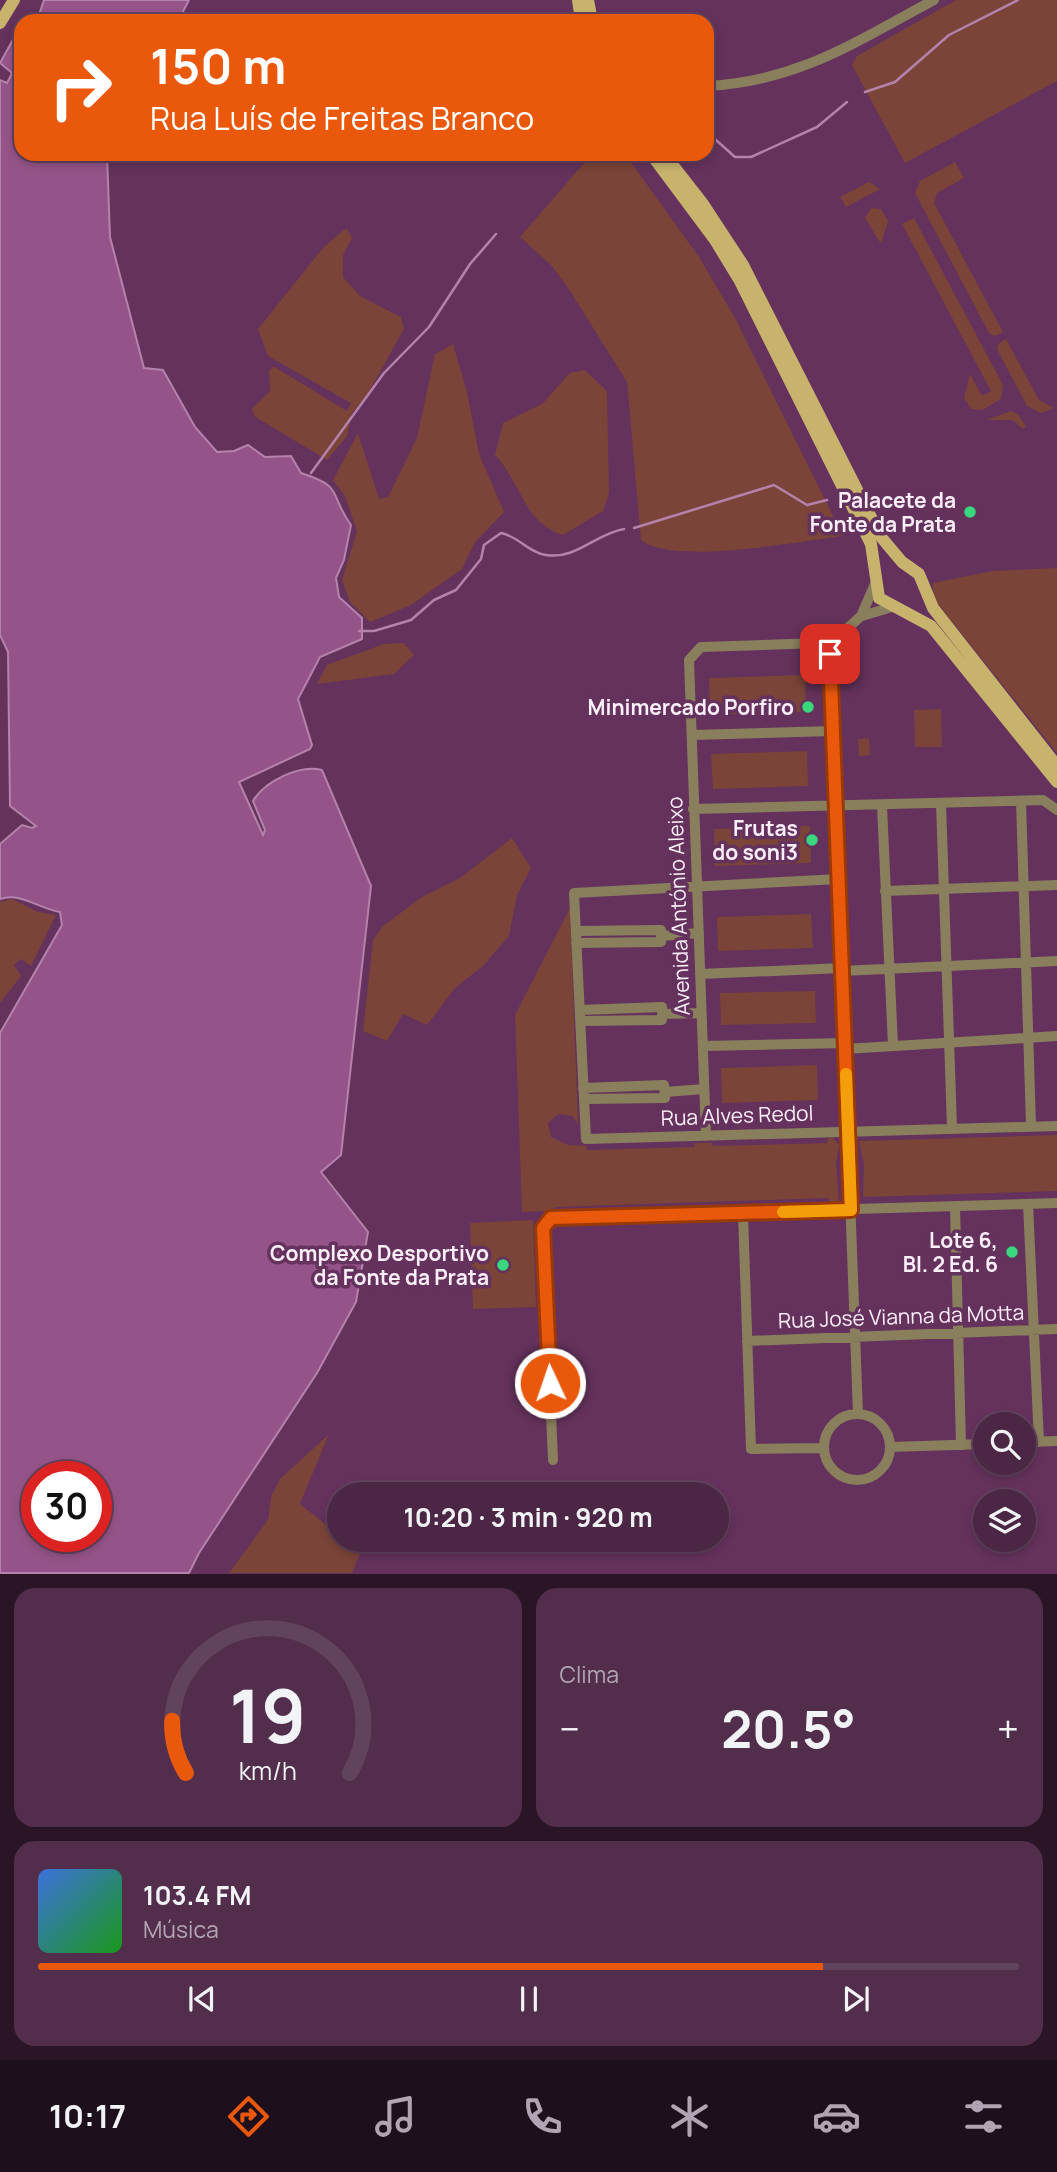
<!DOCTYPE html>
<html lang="pt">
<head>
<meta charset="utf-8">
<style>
	:root { --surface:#4b2645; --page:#522e4c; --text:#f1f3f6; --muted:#b2a5b3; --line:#62435e; --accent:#ea580c }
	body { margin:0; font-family:Manrope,sans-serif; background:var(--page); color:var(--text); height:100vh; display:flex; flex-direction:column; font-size:26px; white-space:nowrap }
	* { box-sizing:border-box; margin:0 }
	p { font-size:23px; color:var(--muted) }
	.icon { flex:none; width:38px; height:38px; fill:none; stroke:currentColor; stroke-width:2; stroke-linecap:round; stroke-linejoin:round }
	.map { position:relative; height:1574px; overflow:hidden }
	.sheet { display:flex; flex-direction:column; gap:14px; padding:14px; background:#291526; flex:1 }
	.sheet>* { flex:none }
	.guide { position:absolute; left:14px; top:14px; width:700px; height:147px; border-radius:21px; box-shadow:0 4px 10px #0003,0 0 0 2px var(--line); background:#ea580c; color:#fff; overflow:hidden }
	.tools { position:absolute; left:973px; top:1412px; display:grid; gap:14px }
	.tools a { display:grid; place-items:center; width:63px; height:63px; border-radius:50%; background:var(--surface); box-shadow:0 4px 10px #0003,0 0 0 2px var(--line); font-size:35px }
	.speed { position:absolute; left:21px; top:1461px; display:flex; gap:14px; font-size:35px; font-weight:700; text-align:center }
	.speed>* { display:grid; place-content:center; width:91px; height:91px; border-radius:50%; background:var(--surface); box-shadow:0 4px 10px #0003,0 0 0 2px var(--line); line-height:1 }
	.speed .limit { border:10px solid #d22; background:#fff; color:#111 }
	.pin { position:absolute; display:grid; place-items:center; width:60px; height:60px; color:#fff; margin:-30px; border-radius:14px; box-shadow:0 4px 10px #0006 }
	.me { position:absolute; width:77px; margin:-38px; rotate:357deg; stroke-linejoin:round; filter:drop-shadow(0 0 5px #0008) }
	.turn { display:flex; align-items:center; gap:24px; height:147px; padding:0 21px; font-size:32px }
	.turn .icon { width:91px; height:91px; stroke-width:2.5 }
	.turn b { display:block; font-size:49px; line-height:60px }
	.big { font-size:52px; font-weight:700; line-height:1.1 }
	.sheet .widget { flex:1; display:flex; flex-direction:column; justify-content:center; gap:10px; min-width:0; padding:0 24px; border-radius:21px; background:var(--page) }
	.sheet .dial { align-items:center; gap:0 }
	.dial svg { height:182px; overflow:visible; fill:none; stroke:var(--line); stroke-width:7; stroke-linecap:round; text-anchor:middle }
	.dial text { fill:var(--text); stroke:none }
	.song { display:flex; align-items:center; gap:21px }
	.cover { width:84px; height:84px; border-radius:10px; background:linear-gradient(135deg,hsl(220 70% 55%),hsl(120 70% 35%)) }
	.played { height:7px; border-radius:4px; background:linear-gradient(90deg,var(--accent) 80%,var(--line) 80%) }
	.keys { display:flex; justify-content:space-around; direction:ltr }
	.heat { display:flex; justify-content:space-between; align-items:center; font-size:38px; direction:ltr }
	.sheet .tiles { flex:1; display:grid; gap:14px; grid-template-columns:1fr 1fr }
	.widget:last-child { grid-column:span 2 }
	.trip { position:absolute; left:327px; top:1482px; width:402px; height:70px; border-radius:35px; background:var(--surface); box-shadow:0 4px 10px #0003,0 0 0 2px var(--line); font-weight:700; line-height:70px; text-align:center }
	.tabs { display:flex; height:112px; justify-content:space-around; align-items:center; background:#1e0f1c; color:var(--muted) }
	.tabs .icon { width:49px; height:49px }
	.tabs .selected { color:var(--accent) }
	.tabs b { font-size:32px; color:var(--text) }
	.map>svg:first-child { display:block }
	.green { fill:#7a4438 }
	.water { fill:#955489; stroke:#b482ab; stroke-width:2; fill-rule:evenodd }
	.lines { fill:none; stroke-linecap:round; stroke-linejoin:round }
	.stream { stroke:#b482ab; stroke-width:2.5 }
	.minor { stroke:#897f5d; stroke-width:10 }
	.major { stroke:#c8b36c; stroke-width:12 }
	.route-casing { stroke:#983908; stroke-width:18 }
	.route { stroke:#ea580c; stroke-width:12 }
	.slow { stroke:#f59e0b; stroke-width:12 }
	.poi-dot { fill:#39d87f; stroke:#64325c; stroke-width:2.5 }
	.labels { text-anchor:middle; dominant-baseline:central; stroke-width:7; stroke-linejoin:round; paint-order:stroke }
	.poi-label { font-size:21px; font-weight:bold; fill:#fceff9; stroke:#64325c; text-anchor:end }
	.street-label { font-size:21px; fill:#fceff9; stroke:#64325c }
</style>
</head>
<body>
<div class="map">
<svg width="1057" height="1574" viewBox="0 0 1057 1574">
	<rect width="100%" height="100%" fill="#64325c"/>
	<path class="green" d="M 956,0 L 1057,0 L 1057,81 L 905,163 L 852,65 L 857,56 Z
		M 592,154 L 625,154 L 699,257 L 734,316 L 843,536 C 800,541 673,566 641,540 L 627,382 L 570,291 L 552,266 L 520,237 Z
		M 955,162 L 964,178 L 937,193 L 934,203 L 1003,332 L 995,336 L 989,333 L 915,193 L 920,181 Z
		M 869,182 L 880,189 L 846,207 L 840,197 Z
		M 871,208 L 881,209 L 888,221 L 881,244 L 865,218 Z
		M 914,218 L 1003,385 L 1001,399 L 982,410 L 971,409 L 964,398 L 970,374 L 982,396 L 991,391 L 902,224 Z
		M 346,228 L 352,238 L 343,255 L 343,277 L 360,296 L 401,317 L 404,329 L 366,397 L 352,413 L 347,436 L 327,460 L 254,416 L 252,409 L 270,391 L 269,371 L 273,366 L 347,411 L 351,403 L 268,356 L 258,329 L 323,248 Z
		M 1006,339 L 1039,400 L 1054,408 L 1041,413 L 1027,406 L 997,349 L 998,344 Z
		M 453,344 L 467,392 L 479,454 L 504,512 L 475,542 L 462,569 L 411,605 L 370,622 L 350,602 L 342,580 L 357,531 L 345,496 L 333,480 L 358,433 L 379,499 L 388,497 L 417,438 L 435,354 Z
		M 585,370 L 607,391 L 609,493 L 603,511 L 563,535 C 523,523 522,483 495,455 L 503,423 L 542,404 L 570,373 Z
		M 1011,411 L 1019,415 L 1026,427 L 1023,429 L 1013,420 L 987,420 Z
		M 1057,568 L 1057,753 L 938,604 L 933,596 L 933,583 L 992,571 Z
		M 404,643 L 414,655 L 394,674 L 317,684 L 327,665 L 384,644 Z
		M 805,675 L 806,712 L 710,715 L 709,678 Z
		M 941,709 L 942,747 L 915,747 L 914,710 Z
		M 869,738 L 870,755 L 859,756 L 858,739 Z
		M 807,751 L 808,786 L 713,789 L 711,754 Z
		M 810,826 L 811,863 L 715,866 L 714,829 Z
		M 512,838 L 531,868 L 517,895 L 509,936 L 483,966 L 455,988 L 427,1025 L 403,1014 L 387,1041 L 363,1031 L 373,940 L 383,926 L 422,897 L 460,878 Z
		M 12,899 L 38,912 L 56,915 L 31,966 L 21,959 L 14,965 L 21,976 L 0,1003 L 0,902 Z
		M 570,908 L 578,1125 L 573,1116 L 558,1114 L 548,1123 L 551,1137 L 568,1145 L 586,1146 L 587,1150 L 694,1147 L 695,1143 L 712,1143 L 713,1146 L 827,1143 L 829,1138 L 833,1138 L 839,1145 L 836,1163 L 839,1203 L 832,1204 L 828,1198 L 556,1207 L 549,1211 L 522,1212 L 515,1015 Z
		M 811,914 L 813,948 L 718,951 L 717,917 Z
		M 815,991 L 816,1023 L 721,1025 L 720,993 Z
		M 817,1065 L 818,1100 L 722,1103 L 721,1068 Z
		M 1057,1135 L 1057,1191 L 863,1197 L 864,1164 L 859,1141 Z
		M 533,1220 L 536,1307 L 473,1309 L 470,1223 Z
		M 329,1434 L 300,1504 L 339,1535 L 340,1540 L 345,1540 L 360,1553 L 352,1573 L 229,1573 L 268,1520 L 271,1497 L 280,1479 Z"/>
	<path class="water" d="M 44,0 L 189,0 L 178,21 L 37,21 Z
		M 15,36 L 21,42 L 21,154 L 107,154 L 110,237 L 144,368 L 163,370 L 195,427 L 217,452 L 234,451 L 248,445 L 265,457 L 291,456 L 301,473 C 345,487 328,493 351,525 L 344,560 L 336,578 L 339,597 L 362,618 L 362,639 L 320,657 L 298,699 L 312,745 L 310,749 L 239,782 L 263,835 L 265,830 L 253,801 C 264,782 299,764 322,770 L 371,886 L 341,1155 L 321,1172 L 368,1232 L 356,1302 L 317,1373 L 199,1553 L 189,1573 L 0,1573 L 0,1033 L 62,925 L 60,912 C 39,909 21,892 0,899 L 0,844 L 22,825 L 32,828 L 36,826 L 10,806 L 8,652 L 0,635 L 0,80 L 7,83 L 12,73 L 0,63 ZM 96,1477 L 96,1536 L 37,1536 L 37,1477 Z"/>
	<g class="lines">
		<path class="stream" d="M 865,92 L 895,82 L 949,35 L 1018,0
			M 707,132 L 735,157 L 751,157 L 817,127 L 847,102
			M 311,473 L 384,373 L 429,327 L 470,264 L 496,234
			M 634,528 L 774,485 L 807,505 L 827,500
			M 359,631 L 374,631 L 411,620 L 434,600 L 456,590 L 481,559 L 484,545 L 501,533 C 518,536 529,553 546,555 C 576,560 595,534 624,529"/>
		<path class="minor" d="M 707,86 C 799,81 855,42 934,0
			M 862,616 L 892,607
			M 836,639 L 861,616 L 875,584
			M 830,654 L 858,1414
			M 830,654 L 820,649 L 821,640 L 828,635 L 836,639
			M 692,735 L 833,731
			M 1021,801 L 1031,1126
			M 941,803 L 952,1128
			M 882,806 L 893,1046
			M 693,809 L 1043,800 L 1057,810
			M 839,879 L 574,893 L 586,1139 L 1057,1126
			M 885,891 L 1057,885
			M 576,931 L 661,930 L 661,942 L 576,943
			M 661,936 L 699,933
			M 842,971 L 1057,961
			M 700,974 L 842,968
			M 580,1010 L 662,1007 L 662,1020 L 580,1021
			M 662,1014 L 701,1013
			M 703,1046 L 845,1043
			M 845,1049 L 1057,1036
			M 583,1088 L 664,1085 L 665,1098 L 584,1099
			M 665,1092 L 704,1089
			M 706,1136 L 689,660 L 701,647 L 820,643
			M 1028,1204 L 1039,1442
			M 955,1207 L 961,1445
			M 743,1214 L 751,1449 L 824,1448
			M 747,1341 L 1057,1329
			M824 1447a33 33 0 1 1 66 0a33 33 0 1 1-66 0Z
			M 1024,1442 L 1057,1441
			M 890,1447 L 985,1444
			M 553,1460 L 543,1228 L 551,1218 L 1057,1203"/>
		<path class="major" d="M 578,0 L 581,21
			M 588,0 L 592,21
			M 0,23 L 14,0
			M 651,154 L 715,240 L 740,281 L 871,544 L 879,598 L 931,626 L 1057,782
			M 664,154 L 703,204 L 743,265 L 881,537 L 902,562 L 919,574 L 933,608 L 1057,766"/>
	</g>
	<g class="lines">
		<g class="route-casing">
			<path id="route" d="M 550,1383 L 543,1228 L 551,1218 L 851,1210 L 830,654"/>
		</g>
		<use href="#route" class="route"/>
		<path class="slow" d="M 783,1212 L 851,1210 L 846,1074"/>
	</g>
	<g class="poi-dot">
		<circle cx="970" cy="512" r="7"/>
		<circle cx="808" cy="707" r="7"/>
		<circle cx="812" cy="840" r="7"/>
		<circle cx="1012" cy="1252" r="7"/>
		<circle cx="503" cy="1265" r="7"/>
	</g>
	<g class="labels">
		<g class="poi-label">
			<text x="956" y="500">Palacete da<tspan x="956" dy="24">Fonte da Prata</tspan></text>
			<text x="794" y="707">Minimercado Porfiro</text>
			<text x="798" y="828">Frutas<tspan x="798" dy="24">do soni3</tspan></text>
			<text x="998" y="1240">Lote 6,<tspan x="998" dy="24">Bl. 2 Ed. 6</tspan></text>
			<text x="489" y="1253">Complexo Desportivo<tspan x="489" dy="24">da Fonte da Prata</tspan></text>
		</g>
		<g class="street-label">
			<text transform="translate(678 906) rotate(-92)">Avenida António Aleixo</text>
			<text transform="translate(737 1115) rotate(-2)">Rua Alves Redol</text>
			<text transform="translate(901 1316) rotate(-2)">Rua José Vianna da Motta</text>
		</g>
	</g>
</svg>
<div class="tools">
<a><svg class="icon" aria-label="search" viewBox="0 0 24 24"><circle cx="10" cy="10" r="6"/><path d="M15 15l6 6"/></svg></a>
<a><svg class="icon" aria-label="layers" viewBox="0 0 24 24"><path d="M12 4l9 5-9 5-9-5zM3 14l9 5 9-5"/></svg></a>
</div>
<div class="speed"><div class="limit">30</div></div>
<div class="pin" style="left:830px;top:654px;background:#d93025"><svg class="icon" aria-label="arrive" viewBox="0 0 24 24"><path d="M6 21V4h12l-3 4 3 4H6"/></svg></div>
<svg class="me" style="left:550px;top:1383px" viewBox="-20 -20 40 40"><circle r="17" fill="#ea580c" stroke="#fff" stroke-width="3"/><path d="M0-11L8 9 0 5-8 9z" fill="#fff"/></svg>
<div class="trip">10:20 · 3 min · 920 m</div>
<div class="guide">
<div class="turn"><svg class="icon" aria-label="right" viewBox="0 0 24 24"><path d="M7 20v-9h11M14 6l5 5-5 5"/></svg><div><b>150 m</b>Rua Luís de Freitas Branco</div></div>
</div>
</div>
<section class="sheet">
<div class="tiles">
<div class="widget dial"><svg viewBox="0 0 100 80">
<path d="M14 69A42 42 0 1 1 86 69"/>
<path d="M14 69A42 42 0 0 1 8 46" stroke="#ea580c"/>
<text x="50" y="56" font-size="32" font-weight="700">19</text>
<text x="50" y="72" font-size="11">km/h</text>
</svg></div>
<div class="widget"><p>Clima</p>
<div class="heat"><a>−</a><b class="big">20.5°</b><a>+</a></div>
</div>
<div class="widget">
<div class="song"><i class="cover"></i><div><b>103.4 FM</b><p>Música</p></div></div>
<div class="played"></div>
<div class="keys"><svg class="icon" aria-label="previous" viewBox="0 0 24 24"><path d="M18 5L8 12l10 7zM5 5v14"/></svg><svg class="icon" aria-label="pause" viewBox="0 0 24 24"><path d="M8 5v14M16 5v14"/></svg><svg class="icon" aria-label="next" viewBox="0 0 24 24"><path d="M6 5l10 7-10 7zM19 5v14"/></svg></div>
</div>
</div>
</section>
<nav class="tabs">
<b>10:17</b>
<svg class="icon selected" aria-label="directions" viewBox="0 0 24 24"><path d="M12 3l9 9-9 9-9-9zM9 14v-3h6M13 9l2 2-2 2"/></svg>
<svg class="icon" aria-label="music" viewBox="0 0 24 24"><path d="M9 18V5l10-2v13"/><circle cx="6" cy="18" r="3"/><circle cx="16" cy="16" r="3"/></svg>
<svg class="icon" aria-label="phone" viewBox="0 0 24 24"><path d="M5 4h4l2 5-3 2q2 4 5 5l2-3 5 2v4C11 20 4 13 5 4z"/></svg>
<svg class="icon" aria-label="climate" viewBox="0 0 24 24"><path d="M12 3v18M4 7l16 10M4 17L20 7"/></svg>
<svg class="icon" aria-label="car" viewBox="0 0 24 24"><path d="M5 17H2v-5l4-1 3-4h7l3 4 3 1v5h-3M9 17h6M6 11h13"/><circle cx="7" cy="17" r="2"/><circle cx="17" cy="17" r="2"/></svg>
<svg class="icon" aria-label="filters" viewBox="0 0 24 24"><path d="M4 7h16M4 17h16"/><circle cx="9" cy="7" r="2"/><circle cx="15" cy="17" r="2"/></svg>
</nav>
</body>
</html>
